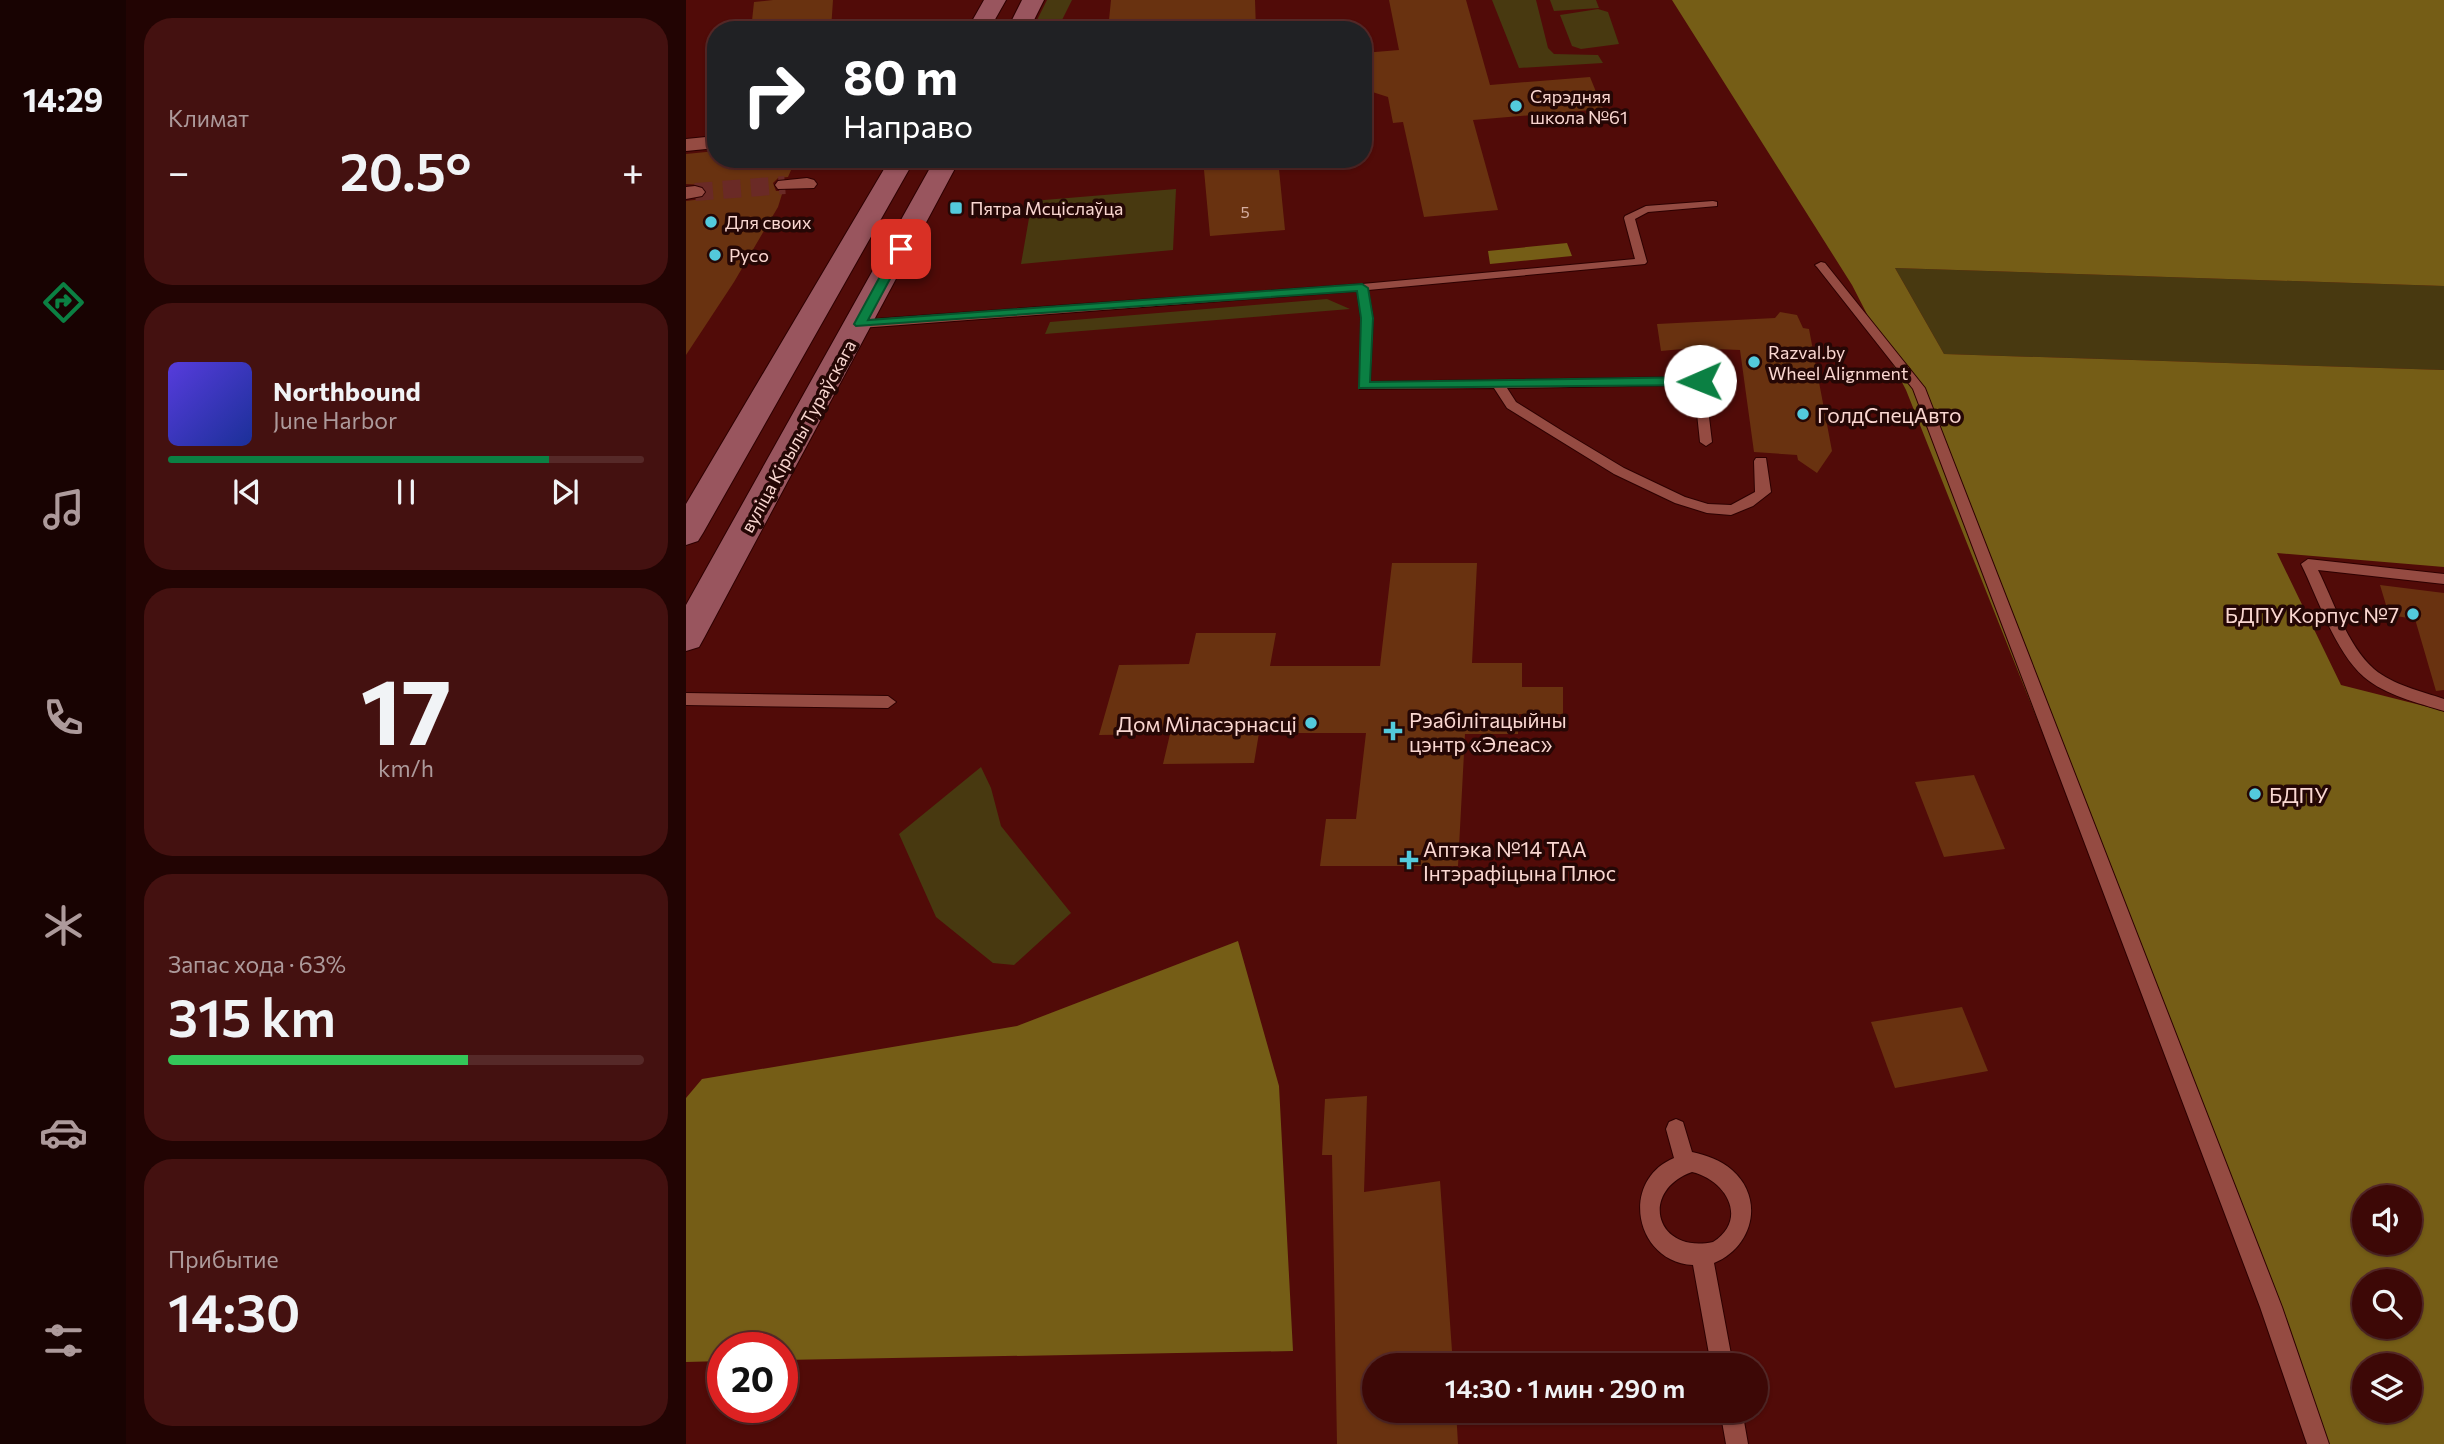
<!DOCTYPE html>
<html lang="ru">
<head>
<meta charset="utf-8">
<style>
	:root { --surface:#3d0806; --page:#441110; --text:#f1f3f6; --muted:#ad9a9b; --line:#562928; --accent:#0b8043 }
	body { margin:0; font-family:Commissioner,sans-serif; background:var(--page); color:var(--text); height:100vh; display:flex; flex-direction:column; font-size:26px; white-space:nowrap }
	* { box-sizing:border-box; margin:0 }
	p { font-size:23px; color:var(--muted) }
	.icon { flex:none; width:38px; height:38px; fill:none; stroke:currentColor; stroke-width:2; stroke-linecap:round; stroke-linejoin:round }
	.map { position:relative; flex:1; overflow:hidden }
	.panel { display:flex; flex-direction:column; gap:18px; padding:18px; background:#220403; width:560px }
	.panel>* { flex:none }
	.top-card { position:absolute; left:21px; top:21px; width:665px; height:147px; border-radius:28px; box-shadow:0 2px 5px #0004,0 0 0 2px var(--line); background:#202124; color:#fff; overflow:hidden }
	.tools { position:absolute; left:1666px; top:1185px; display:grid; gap:14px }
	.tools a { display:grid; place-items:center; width:70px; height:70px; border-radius:50%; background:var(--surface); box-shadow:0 2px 5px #0004,0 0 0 2px var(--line); font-size:35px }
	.speed { position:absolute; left:21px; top:1332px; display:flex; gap:14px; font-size:35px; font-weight:700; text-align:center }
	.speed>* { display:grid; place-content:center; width:91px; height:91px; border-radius:50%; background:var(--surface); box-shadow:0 2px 5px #0004,0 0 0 2px var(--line); line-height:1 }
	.speed .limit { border:10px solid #d22; background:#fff; color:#111 }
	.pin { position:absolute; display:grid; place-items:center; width:60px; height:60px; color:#fff; margin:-30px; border-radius:14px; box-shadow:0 4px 10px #0006 }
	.me { position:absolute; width:77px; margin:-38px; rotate:269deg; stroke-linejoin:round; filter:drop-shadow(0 0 5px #0008) }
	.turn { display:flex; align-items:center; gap:24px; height:147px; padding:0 21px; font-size:32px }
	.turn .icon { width:91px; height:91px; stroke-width:2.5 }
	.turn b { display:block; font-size:49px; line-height:60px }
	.big { font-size:52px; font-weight:600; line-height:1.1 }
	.panel .tile { flex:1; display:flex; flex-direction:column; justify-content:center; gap:10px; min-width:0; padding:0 24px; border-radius:28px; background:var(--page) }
	.panel .dial { align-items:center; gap:0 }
	.dial b { font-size:91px; line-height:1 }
	.song { display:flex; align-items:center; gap:21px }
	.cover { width:84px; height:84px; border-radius:10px; background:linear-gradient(135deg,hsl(250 70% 55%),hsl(230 70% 35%)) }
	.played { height:7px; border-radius:4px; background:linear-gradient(90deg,var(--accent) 80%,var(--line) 80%) }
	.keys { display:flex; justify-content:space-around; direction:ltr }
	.heat { display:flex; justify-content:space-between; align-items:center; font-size:38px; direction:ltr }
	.charge { height:10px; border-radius:5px; background:linear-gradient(90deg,#34c759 63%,var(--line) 0) }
	.trip { position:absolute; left:676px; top:1353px; width:406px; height:70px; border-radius:35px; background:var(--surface); box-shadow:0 2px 5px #0004,0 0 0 2px var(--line); font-weight:600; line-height:70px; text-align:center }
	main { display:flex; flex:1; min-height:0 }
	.tabs { display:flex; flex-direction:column; width:126px; justify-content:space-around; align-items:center; background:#180302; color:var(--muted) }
	.tabs .icon { width:49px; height:49px }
	.tabs .selected { color:var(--accent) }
	.tabs b { font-size:32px; color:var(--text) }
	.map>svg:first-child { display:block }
	.green { fill:#483910 }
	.forest { fill:#755d16; fill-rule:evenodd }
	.building { fill:#693210 }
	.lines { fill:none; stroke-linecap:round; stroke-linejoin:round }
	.street-tunnel { stroke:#6a2a26; stroke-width:18; stroke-dasharray:18 10; stroke-linecap:butt }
	.lane-casing { stroke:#2d0000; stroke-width:2 }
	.street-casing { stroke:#2d0000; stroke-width:2 }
	.secondary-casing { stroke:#2d0000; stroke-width:2 }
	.lane { fill:#954b42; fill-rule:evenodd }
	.street { fill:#954b42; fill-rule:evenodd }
	.secondary { fill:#99555e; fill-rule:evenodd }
	.route { fill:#0b8043; stroke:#07532c; stroke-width:2 }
	.poi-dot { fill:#53cadc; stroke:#250705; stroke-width:2.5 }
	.labels { text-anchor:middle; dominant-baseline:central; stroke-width:7; stroke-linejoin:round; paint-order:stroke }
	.far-number-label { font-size:16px; fill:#d6aea1 }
	.far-poi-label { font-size:18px; fill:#fad7d1; stroke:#250705; text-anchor:start }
	.far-street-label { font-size:18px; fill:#fad7d1; stroke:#250705 }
	.poi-label { font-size:21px; fill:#fad7d1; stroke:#250705; text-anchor:start }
</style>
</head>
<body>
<main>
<nav class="tabs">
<b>14:29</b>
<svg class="icon selected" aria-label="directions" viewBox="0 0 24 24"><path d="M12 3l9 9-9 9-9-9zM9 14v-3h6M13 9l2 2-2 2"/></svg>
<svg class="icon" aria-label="music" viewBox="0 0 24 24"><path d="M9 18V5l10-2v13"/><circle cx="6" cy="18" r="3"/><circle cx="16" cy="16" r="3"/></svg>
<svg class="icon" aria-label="phone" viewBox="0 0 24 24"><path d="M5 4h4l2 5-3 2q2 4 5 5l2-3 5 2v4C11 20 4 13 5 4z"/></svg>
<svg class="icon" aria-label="climate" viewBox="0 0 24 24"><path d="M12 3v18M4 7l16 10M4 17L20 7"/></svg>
<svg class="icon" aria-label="car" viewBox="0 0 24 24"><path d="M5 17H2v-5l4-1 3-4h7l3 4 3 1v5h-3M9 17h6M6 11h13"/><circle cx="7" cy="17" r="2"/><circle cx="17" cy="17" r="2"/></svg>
<svg class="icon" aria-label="filters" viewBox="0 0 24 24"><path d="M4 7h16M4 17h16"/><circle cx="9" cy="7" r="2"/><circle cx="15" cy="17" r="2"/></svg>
</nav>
<section class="panel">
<div class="tile"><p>Климат</p>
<div class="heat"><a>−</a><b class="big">20.5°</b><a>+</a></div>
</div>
<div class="tile">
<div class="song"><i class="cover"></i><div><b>Northbound</b><p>June Harbor</p></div></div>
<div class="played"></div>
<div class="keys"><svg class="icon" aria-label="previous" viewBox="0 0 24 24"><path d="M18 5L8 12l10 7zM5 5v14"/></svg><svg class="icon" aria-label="pause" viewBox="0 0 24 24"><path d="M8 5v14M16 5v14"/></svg><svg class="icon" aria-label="next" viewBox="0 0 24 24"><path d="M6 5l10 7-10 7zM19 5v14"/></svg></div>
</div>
<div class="tile dial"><b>17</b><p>km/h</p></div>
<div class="tile"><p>Запас хода · 63%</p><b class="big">315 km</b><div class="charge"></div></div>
<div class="tile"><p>Прибытие</p><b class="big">14:30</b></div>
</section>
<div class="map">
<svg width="1758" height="1444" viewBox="0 0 1758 1444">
	<rect width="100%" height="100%" fill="#510b08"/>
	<path class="green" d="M 361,0 L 386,0 L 371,30 L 346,30 Z
		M 806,0 L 850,0 L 862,48 L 868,54 L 912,55 L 917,63 L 833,68 Z
		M 864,0 L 910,0 L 913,8 L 868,11 Z
		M 912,9 L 922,12 L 933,44 L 895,49 L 886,46 L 874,15 Z
		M 490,189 L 487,250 L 335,264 L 346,201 Z
		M 1209,268 L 1758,286 L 1758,370 L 1258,354 Z
		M 641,299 L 664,309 L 359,334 L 364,322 Z
		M 295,767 L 305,788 L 315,826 L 385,913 L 328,965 L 307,963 L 250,917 L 213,834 Z"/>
	<path class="forest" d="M 986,0 L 1758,0 L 1758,286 L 1209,268 L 1258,354 L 1758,370 L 1758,567 L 1591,553 L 1655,685 L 1758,711 L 1758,1444 L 1632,1444 L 1585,1307 L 1220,390 L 1166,285 ZM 1678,1197 L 1724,1197 L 1724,1242 L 1678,1242 ZM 1678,1281 L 1724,1281 L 1724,1326 L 1678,1326 ZM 1678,1365 L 1724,1365 L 1724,1410 L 1678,1410 Z
		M 881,243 L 886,256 L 804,264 L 802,251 Z
		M 552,941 L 593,1086 L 607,1351 L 96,1360 L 96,1348 L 37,1348 L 37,1361 L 0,1362 L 0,1098 L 16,1079 L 331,1026 Z"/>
	<path class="building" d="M 87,0 L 147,0 L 145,30 L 65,30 L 68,2 Z
		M 425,0 L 569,0 L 570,30 L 422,30 Z
		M 703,0 L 780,0 L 804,85 L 904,77 L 917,109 L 787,120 L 812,210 L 738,217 L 717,122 L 707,123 L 702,97 L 677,89 L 677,53 L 713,50 Z
		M 30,151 L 30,159 L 110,159 L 102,177 L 92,178 L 87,183 L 90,191 L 97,191 L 92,207 L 48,282 L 0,355 L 0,201 L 16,199 L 22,192 L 17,185 L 0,184 L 0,154 Z
		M 517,159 L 592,159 L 599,230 L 524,236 Z
		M 1094,312 L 1111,315 L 1117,328 L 1123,329 L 1146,451 L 1131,473 L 1112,460 L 1111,455 L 1068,452 L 1054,350 L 1007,348 L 975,351 L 971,324 L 1089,318 Z
		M 706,563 L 791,563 L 786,663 L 836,663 L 836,687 L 877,687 L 877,714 L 833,714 L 832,734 L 779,734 L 772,866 L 634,866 L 640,819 L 670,819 L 680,733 L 573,733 L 568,763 L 477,764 L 484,734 L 413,735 L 433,665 L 503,664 L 510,633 L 590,633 L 584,666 L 694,666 Z
		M 1694,585 L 1758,593 L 1758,690 L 1750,691 L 1729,619 L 1703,615 Z
		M 1288,775 L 1319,849 L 1258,857 L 1229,782 Z
		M 1276,1007 L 1302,1071 L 1209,1088 L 1185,1022 Z
		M 681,1096 L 678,1192 L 754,1181 L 767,1365 L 688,1365 L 688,1410 L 770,1410 L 772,1444 L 651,1444 L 646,1155 L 636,1155 L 639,1099 Z"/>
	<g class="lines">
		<path class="street-tunnel" d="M 9,192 L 99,185"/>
		<g class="lane-casing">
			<path id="lane" d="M 1027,201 L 1031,202 L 1031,206 L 962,212 L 949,219 L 961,262 L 959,264 L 682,290 L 687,318 L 684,382 L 1007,377 L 1005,354 L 1007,351 L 1015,351 L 1026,442 L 1020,446 L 1014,442 L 1008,385 L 821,388 L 830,402 L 878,432 L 938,468 L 999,497 L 1022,504 L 1045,505 L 1069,492 L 1068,461 L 1070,458 L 1080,458 L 1085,492 L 1067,506 L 1045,515 L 1021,513 L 989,503 L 928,474 L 821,408 L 808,388 L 674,389 L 675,318 L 671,291 L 174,328 L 168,324 L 174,320 L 676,284 L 949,259 L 938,218 L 939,216 L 960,206 Z
				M 1135,262 L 1139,263 L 1239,388 L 1596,1307 L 1643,1444 L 1621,1444 L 1574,1307 L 1227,389 L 1131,267 L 1129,265 Z
				M 1622,559 L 1758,574 L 1758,584 L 1632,570 C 1648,602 1661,645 1688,669 C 1707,685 1735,691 1758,699 L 1758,711 C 1732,703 1699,695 1678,677 C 1649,652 1632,598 1615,564 Z
				M 0,693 L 202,696 L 210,702 L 202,708 L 0,705 Z
				M 990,1119 L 997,1122 L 1006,1152 C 1020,1155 1035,1160 1046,1170 C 1079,1199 1067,1247 1028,1263 L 1047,1365 L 1025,1365 L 1007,1265 C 949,1262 933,1181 988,1158 L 980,1129 L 983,1122 ZM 1006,1172 C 1040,1180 1063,1219 1027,1242 C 969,1254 953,1191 1006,1172 Z
				M 1034,1410 L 1056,1410 L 1062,1444 L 1040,1444 Z"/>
		</g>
		<g class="street-casing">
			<path id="street" d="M 30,136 L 30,148 L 0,151 L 0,139 Z
				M 121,178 L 128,180 L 131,184 L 128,188 L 92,189 L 89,185 L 92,181 Z
				M 9,186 L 16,188 L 19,192 L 16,196 L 0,199 L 0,187 Z"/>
		</g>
		<g class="secondary-casing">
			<path id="secondary" d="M 298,0 L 320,0 L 303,30 L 281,30 Z
				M 336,0 L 358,0 L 343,30 L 321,30 Z
				M 204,159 L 229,159 L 17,533 L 12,541 L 0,545 L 0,504 Z
				M 249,159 L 274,159 L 18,638 L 13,647 L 0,651 L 0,605 Z"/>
		</g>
		<use href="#lane" class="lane"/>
		<use href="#street" class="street"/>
		<use href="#secondary" class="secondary"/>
	</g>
	<path class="route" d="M 215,245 L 220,249 L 182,320 L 676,284 L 682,288 L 687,318 L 684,382 L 1014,377 L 1020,381 L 1014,385 L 673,388 L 675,318 L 671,291 L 170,326 L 168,324 L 209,249 Z"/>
	<g class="poi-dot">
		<circle cx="830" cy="106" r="7"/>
		<rect x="263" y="201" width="14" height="14" rx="3.5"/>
		<circle cx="25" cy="222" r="7"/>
		<circle cx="29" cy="255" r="7"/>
		<circle cx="1068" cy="362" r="7"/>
		<circle cx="1117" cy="414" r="7"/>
		<circle cx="1727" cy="614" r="7"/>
		<circle cx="625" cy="723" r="7"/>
		<path d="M703.5 720.5h7v7h7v7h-7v7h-7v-7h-7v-7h7z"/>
		<circle cx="1569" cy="794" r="7"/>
		<path d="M719.5 849.5h7v7h7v7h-7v7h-7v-7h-7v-7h7z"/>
	</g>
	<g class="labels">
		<g class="far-number-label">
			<text x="559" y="211">5</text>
		</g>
		<g class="far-poi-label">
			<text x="844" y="96">Сярэдняя<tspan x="844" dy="21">школа №61</tspan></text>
			<text x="284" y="208">Пятра Мсціслаўца</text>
			<text x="39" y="222">Для своих</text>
			<text x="43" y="255">Русо</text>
			<text x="1082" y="352">Razval.by<tspan x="1082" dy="21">Wheel Alignment</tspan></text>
		</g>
		<g class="far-street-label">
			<text transform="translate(112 436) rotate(-61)">вуліца Кірылы Тураўскага</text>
		</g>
		<g class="poi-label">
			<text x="1131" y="414">ГолдСпецАвто</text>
			<text x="1713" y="614" text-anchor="end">БДПУ Корпус №7</text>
			<text x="723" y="719">Рэабілітацыйны<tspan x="723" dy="24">цэнтр «Элеас»</tspan></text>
			<text x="611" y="723" text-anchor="end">Дом Міласэрнасці</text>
			<text x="1583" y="794">БДПУ</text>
			<text x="737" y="848">Аптэка №14 ТАА<tspan x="737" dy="24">Інтэрафіцына Плюс</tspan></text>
		</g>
	</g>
</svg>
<div class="tools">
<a><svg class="icon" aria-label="sound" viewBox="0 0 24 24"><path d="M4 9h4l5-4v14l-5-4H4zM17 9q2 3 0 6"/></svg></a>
<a><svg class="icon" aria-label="search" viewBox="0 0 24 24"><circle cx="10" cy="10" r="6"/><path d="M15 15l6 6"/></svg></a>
<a><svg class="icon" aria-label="layers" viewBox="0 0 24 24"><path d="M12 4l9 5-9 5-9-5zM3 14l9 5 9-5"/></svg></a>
</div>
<div class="speed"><div class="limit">20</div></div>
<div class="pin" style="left:215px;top:249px;background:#d93025"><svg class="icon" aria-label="arrive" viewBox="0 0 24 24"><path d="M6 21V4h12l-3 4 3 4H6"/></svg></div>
<svg class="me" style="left:1014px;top:381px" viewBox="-20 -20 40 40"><circle r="19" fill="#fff"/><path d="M0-13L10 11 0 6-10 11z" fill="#0b8043"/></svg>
<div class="trip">14:30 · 1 мин · 290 m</div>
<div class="top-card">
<div class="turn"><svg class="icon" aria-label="right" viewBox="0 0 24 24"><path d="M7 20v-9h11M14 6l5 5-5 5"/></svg><div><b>80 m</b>Направо</div></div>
</div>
</div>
</main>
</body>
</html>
